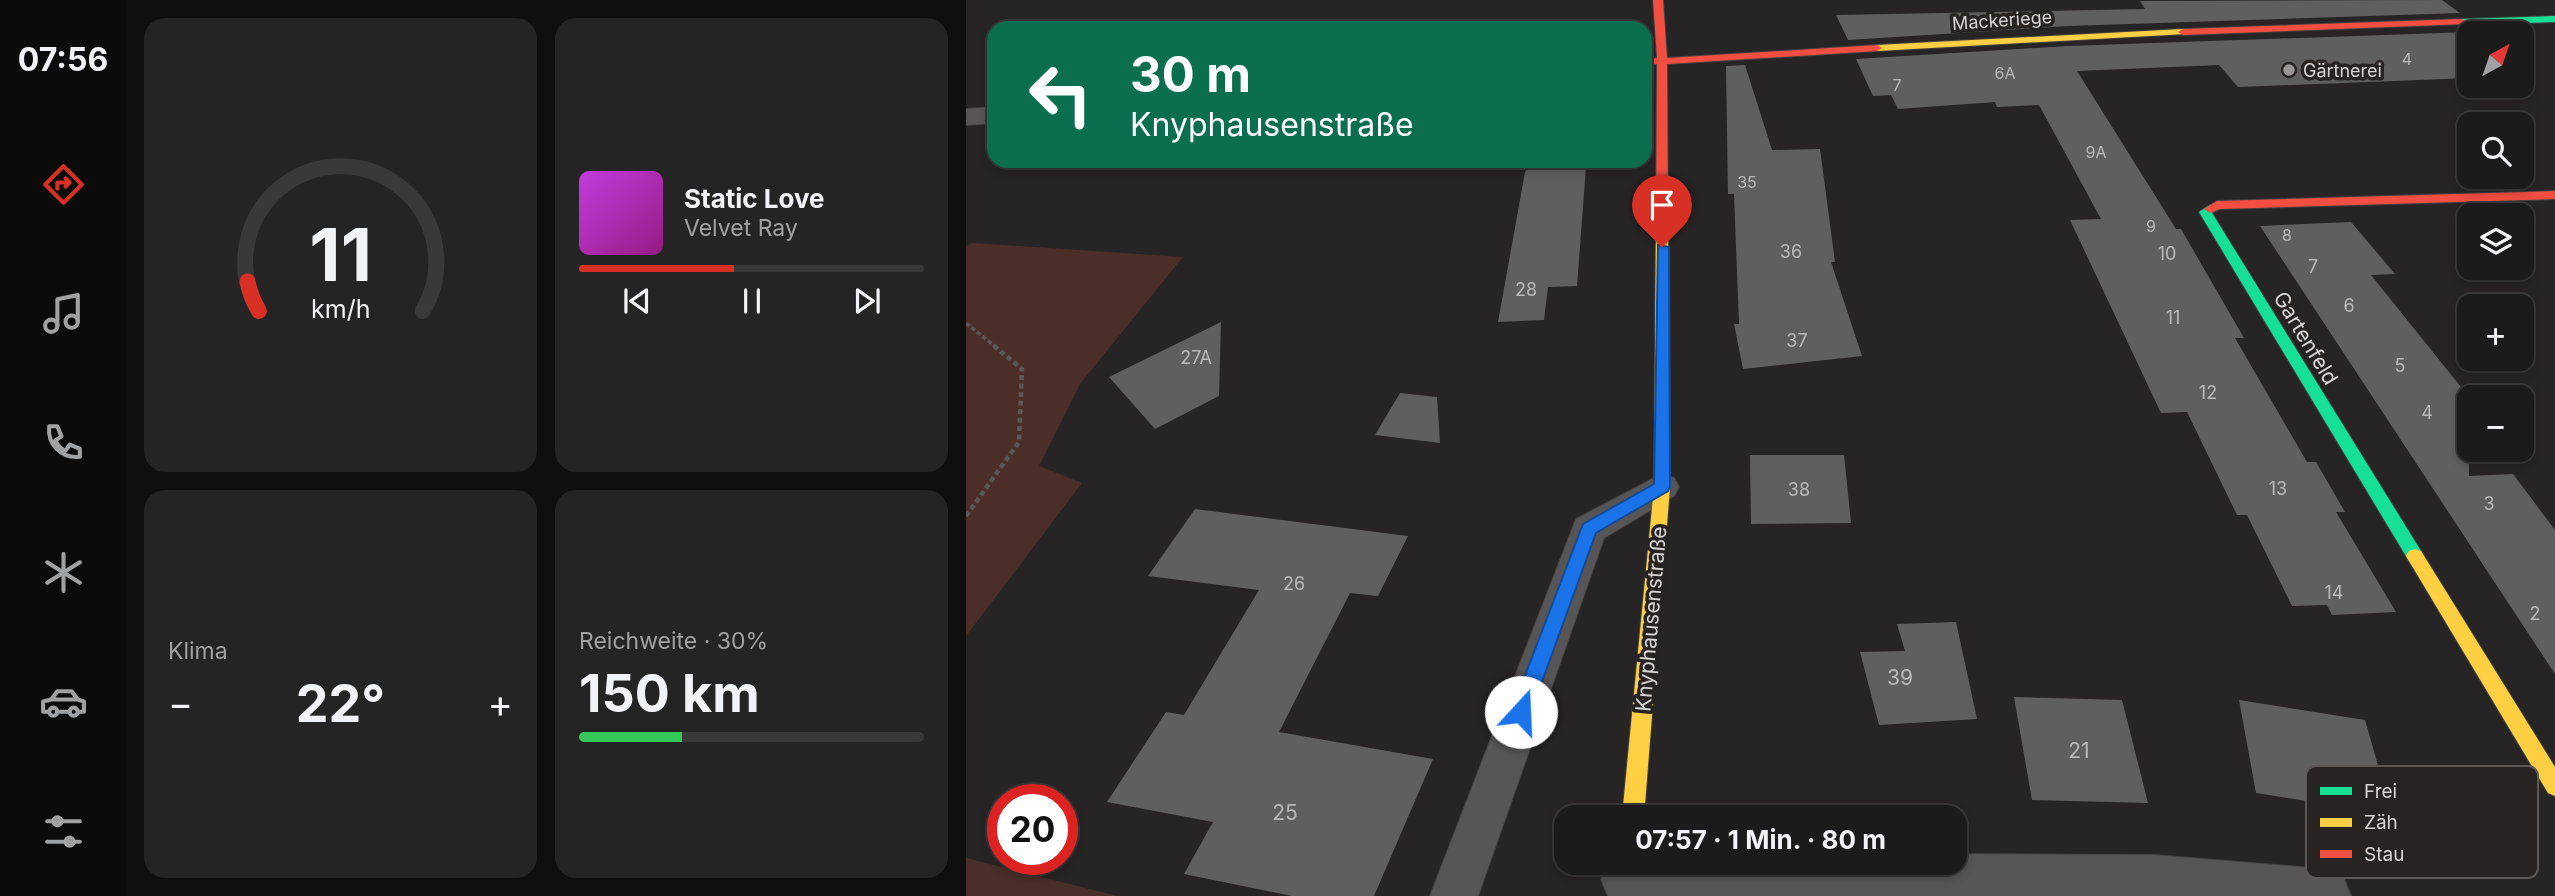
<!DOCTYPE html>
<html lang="de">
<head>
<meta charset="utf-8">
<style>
	:root { --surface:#1c1b1b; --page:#252424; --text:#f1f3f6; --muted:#a0a1a3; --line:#3a393a; --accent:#d93025 }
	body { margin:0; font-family:Inter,sans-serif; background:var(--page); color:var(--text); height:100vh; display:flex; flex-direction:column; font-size:26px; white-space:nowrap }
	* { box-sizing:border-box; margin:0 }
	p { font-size:23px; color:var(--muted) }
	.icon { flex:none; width:38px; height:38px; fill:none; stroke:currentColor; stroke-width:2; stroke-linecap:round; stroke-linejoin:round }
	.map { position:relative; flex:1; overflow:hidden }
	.side { display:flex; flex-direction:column; gap:18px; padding:18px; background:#0f0f0f; width:840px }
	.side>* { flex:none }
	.banner { position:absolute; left:21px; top:21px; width:665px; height:147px; border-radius:21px; box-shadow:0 4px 10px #0003,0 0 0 2px var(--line); background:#0b6e4f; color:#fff; overflow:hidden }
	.needle { width:46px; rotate:40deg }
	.buttons { position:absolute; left:1491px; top:21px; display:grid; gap:14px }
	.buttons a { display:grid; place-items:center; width:77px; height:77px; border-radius:14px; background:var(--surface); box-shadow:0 4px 10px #0003,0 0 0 2px var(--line); font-size:35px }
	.speed { position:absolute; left:21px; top:784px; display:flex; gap:14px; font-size:35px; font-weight:700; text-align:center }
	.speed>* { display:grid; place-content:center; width:91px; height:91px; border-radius:50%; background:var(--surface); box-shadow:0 4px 10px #0003,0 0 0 2px var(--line); line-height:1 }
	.speed .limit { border:10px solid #d22; background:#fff; color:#111 }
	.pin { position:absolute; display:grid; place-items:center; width:60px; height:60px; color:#fff; margin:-72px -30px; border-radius:50% 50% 50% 0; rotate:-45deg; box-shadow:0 0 7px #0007 }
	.pin .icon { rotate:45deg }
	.me { position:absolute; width:77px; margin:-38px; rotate:20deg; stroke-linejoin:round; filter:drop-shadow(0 0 5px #0008) }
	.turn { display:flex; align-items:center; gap:24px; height:147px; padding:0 28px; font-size:32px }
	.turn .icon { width:91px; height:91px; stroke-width:2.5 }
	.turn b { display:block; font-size:49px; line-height:60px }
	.big { font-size:52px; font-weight:700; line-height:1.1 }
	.side .widget { flex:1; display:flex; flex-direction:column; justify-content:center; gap:10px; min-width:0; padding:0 24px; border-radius:21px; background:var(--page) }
	.side .dial { align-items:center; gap:0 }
	.dial svg { height:182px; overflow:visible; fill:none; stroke:var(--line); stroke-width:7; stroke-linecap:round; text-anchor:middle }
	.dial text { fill:var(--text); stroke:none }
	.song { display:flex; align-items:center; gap:21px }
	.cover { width:84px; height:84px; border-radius:10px; background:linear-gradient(135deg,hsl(290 70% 55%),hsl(310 70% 35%)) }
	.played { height:7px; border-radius:4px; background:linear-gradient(90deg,var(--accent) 45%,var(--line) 45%) }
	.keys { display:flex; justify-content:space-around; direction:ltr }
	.heat { display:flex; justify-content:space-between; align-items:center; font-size:38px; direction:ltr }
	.charge { height:10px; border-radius:5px; background:linear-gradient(90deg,#34c759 30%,var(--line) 0) }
	.side .tiles { flex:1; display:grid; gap:18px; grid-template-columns:repeat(2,1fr) }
	.trip { position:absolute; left:588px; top:805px; width:413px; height:70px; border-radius:21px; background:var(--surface); box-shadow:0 4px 10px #0003,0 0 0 2px var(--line); font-weight:700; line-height:70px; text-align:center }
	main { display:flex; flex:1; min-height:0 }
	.tab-bar { display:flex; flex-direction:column; width:126px; justify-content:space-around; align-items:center; background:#0b0b0b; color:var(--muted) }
	.tab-bar .icon { width:49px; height:49px }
	.tab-bar .active { color:var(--accent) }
	.tab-bar b { font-size:32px; color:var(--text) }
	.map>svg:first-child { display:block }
	.green { fill:#4c2e28 }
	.building { fill:#605f5f }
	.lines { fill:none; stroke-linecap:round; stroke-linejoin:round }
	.lane-casing { stroke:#434241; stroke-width:2 }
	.street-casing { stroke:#434241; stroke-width:2 }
	.fast-casing { stroke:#434241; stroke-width:2 }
	.slow-casing { stroke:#434241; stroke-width:2 }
	.jam-casing { stroke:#434241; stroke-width:2 }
	.path-far1 { stroke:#595857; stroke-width:3.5; stroke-dasharray:4.5 2.5; stroke-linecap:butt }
	.path { stroke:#595857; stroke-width:4.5; stroke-dasharray:5 3.5; stroke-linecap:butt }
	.lane { fill:#575555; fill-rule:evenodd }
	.street { fill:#575555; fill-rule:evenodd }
	.fast { fill:#16e098; fill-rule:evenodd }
	.slow { fill:#ffcf43; fill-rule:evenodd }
	.jam { fill:#f24e42; fill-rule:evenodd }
	.route { fill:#1a73e8; stroke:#114b97; stroke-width:2 }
	.poi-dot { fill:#999796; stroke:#272323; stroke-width:2.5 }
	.labels { text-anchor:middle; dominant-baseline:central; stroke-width:7; stroke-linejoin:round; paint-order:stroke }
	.far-number-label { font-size:16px; fill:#b9b8b7 }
	.far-street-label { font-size:18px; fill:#d7d5d4; stroke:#272323 }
	.far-poi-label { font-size:18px; fill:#d7d5d4; stroke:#272323; text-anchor:start }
	.number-label { font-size:18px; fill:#b9b8b7 }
	.street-label { font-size:21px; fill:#d7d5d4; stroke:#272323 }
	.near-number-label { font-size:21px; fill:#b9b8b7 }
	.key { fill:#272323; stroke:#5c5858; stroke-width:2 }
	.key-label { font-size:19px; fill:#d7d5d4 }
</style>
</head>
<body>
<main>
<nav class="tab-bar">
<b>07:56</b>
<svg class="icon active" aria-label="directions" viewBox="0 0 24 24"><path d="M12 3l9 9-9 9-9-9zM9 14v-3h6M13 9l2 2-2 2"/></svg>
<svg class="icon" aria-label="music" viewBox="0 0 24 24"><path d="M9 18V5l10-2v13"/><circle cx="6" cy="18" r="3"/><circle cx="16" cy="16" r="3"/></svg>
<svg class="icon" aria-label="phone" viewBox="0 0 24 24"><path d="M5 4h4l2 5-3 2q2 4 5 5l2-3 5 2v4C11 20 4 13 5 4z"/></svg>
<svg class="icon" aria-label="climate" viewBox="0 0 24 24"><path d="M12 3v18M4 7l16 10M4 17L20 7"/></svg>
<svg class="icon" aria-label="car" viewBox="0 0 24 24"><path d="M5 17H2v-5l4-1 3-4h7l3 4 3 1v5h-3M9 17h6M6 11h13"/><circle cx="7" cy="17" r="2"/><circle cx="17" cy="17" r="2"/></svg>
<svg class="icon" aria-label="filters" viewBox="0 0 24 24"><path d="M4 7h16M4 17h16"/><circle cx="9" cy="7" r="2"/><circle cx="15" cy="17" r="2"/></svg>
</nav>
<section class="side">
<div class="tiles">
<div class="widget dial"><svg viewBox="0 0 100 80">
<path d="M14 69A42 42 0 1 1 86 69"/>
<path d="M14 69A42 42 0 0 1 9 56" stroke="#d93025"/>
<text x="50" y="56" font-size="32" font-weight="700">11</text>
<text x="50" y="72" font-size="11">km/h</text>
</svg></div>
<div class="widget">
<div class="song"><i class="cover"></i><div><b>Static Love</b><p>Velvet Ray</p></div></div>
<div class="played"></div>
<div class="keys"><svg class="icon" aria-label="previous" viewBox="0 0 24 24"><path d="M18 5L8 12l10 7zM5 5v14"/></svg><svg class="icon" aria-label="pause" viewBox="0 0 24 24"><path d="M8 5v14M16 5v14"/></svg><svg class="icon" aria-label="next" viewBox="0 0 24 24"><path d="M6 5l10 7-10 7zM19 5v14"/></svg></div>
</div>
<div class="widget"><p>Klima</p>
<div class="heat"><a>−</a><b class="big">22°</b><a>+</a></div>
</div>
<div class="widget"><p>Reichweite · 30%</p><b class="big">150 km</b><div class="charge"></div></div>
</div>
</section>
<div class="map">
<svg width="1589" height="896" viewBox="0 0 1589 896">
	<rect width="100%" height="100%" fill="#262424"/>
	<path class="green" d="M 7,243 L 217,257 L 114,384 L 73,466 L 116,483 L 0,636 L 0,246 Z
		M 0,858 L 151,896 L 0,896 Z"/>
	<path class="building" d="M 1476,0 L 1494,13 L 1102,26 L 882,40 L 870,15 L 1179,9 L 1174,1 Z
		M 1503,32 L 1503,78 L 1272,87 L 1253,65 L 1111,71 L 1210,229 L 1215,229 L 1278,338 L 1269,338 L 1341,462 L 1350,462 L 1379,512 L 1370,512 L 1430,612 L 1366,615 L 1361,605 L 1326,606 L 1281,515 L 1271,515 L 1221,412 L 1195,413 L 1104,220 L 1135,219 L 1073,105 L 1031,107 L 1029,102 L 932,109 L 925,95 L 907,96 L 890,59 L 1102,46 Z
		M 779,65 L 806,150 L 854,149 L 869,262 L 865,262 L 896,356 L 777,369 L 768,324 L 773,324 L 768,194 L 762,194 L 760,66 Z
		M 620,167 L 611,286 L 582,287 L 578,320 L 532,322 L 559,172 L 561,169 Z
		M 1385,222 L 1429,274 L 1405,275 L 1503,397 L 1503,476 L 1547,474 L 1589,530 L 1589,674 L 1294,226 Z
		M 255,322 L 253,396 L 189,429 L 143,377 Z
		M 434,393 L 471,397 L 474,443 L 409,435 Z
		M 784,455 L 878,455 L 885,523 L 785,524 Z
		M 229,509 L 442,536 L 412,596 L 384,593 L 313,732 L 467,759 L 408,896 L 326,896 L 218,874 L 247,822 L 141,802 L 200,712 L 218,715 L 293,590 L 182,576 Z
		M 990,622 L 1011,719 L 913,725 L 894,652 L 939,651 L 931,624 Z
		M 1048,697 L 1156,700 L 1182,803 L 1066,800 Z
		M 1273,700 L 1399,720 L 1426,814 L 1290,793 Z"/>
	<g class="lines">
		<g class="lane-casing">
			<path id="lane" d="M 696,474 L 708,478 L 713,487 L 708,496 L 638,538 L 512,896 L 464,896 L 610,519 Z"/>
		</g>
		<g class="street-casing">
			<path id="street" d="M 28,107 L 28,123 L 0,125 L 0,109 Z
				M 989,854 L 1188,855 L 1358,869 L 1377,877 L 1385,896 L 642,896 L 635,879 L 642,863 L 989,863 Z"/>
		</g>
		<g class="fast-casing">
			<path id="fast" d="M 1589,16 L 1589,22 L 1496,25 L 1491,22 L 1496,19 Z
				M 1244,205 L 1250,209 L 1246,213 L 1455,551 L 1458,556 L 1455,561 L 1449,563 L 1443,561 L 1233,212 Z"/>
		</g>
		<g class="slow-casing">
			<path id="slow" d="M 1217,29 L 1222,32 L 1220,34 L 911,51 L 906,48 L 911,45 Z
				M 696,208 L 702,212 L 704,487 L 678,817 L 656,817 L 688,487 L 690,212 Z
				M 1449,549 L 1455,551 L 1589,767 L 1589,796 L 1582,793 L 1443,561 L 1440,556 L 1443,551 Z"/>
		</g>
		<g class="jam-casing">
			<path id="jam" d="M 687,0 L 697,0 L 701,58 L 911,45 L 916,48 L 911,51 L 701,64 L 702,212 L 696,216 L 690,212 L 691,64 L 679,65 L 679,59 L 691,58 Z
				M 1496,19 L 1501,22 L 1499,24 L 1217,35 L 1212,32 L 1217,29 Z
				M 1589,191 L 1589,199 L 1254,209 L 1244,213 L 1238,209 L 1251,201 Z"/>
		</g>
		<path class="path-far1" d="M 0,323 L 31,348"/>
		<path class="path" d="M 0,516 L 53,442 L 56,369 L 28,346"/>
		<use href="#lane" class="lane"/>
		<use href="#street" class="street"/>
		<use href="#fast" class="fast"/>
		<use href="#slow" class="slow"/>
		<use href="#jam" class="jam"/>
	</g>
	<path class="route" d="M 692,245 L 703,247 L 704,487 L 702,491 L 630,533 L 565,712 L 562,719 L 555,721 L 548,719 L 545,712 L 617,524 L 688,484 Z"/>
	<circle class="poi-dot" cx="1323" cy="70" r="7"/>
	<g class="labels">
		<g class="far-number-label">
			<text x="1441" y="59">4</text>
			<text x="1039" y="73">6A</text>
			<text x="931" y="85">7</text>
			<text x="1130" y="152">9A</text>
			<text x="781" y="182">35</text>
			<text x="1185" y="226">9</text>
			<text x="1321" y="235">8</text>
		</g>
		<g class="far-street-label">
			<text transform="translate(1036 20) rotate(-4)">Mackeriege</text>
		</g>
		<g class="far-poi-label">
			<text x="1337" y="70">Gärtnerei</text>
		</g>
		<g class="number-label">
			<text x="825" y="251">36</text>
			<text x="1201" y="253">10</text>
			<text x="1347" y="266">7</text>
			<text x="560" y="289">28</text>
			<text x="1383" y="305">6</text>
			<text x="1207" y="317">11</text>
			<text x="831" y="340">37</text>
			<text x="230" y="357">27A</text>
			<text x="1434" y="365">5</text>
			<text x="1242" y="392">12</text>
			<text x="1461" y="412">4</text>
			<text x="1312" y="488">13</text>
			<text x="833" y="489">38</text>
			<text x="1523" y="503">3</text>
			<text x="328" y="583">26</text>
			<text x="1368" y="592">14</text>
			<text x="1569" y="613">2</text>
		</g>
		<g class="street-label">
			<text transform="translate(1340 338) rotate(59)">Gartenfeld</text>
			<text transform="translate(685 619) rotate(-85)">Knyphausenstraße</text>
		</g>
		<g class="near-number-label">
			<text x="934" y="677">39</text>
			<text x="1113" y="750">21</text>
			<text x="319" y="812">25</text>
		</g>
	</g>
	<rect x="1340" y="766" width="232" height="112" rx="10" class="key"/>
	<rect x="1354" y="787" width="32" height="8" fill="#16e098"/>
	<rect x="1354" y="818" width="32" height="9" fill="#ffcf43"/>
	<rect x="1354" y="850" width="32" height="8" fill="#f24e42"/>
	<g class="key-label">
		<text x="1398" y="798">Frei</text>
		<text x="1398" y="829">Zäh</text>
		<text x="1398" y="861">Stau</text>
	</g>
</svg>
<div class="buttons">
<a><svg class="needle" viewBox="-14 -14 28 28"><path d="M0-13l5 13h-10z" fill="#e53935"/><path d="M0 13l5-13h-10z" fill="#a0a1a3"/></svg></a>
<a><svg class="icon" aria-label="search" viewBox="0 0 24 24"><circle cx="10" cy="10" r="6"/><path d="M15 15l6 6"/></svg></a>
<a><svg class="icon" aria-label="layers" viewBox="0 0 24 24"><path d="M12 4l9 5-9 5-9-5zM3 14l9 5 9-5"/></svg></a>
<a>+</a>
<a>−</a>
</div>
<div class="speed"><div class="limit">20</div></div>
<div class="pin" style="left:696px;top:247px;background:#d93025"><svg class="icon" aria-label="arrive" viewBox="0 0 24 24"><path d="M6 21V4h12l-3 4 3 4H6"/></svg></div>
<svg class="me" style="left:555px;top:712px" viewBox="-20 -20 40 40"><circle r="19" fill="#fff"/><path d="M0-13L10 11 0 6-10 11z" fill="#1a73e8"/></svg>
<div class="trip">07:57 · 1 Min. · 80 m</div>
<div class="banner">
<div class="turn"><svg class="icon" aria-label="left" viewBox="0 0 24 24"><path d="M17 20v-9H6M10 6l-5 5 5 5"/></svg><div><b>30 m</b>Knyphausenstraße</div></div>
</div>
</div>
</main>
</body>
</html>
